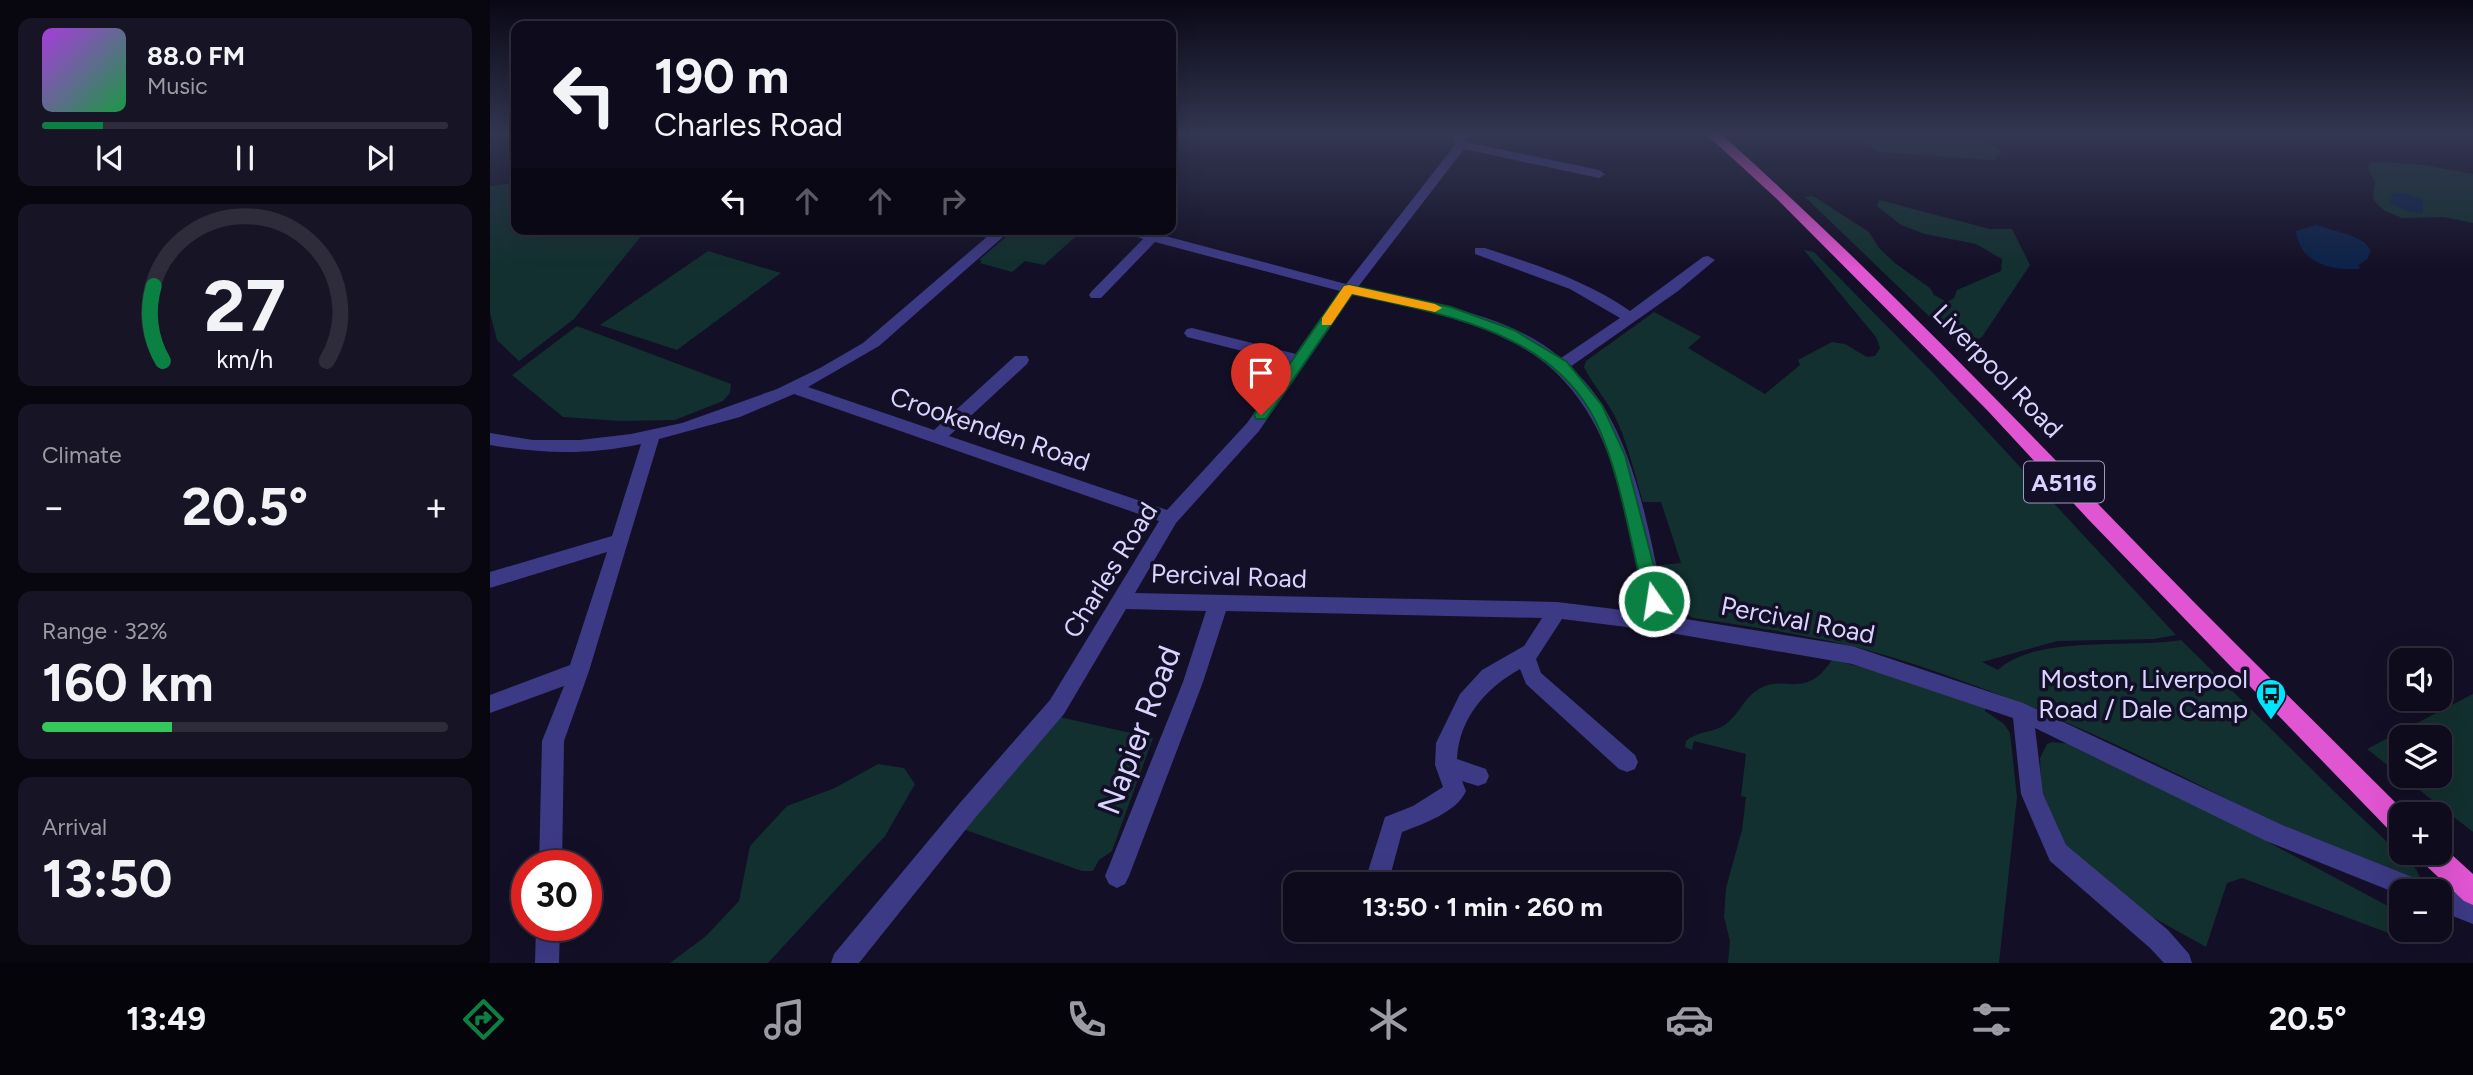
<!DOCTYPE html>
<html lang="en">
<head>
<meta charset="utf-8">
<style>
	:root { --surface:#0e0b1c; --page:#171425; --text:#f1f3f6; --muted:#9b9ba3; --line:#2e2b3b; --accent:#0b8043 }
	body { margin:0; font-family:Figtree,sans-serif; background:var(--page); color:var(--text); height:100vh; display:flex; flex-direction:column; font-size:26px; white-space:nowrap }
	* { box-sizing:border-box; margin:0 }
	p { font-size:23px; color:var(--muted) }
	.icon { flex:none; width:38px; height:38px; fill:none; stroke:currentColor; stroke-width:2; stroke-linecap:round; stroke-linejoin:round }
	.map { position:relative; flex:1; overflow:hidden }
	.details { display:flex; flex-direction:column; gap:18px; padding:18px; background:#08060f; width:490px }
	.details>* { flex:none }
	.hud { position:absolute; left:21px; top:21px; width:665px; height:214px; border-radius:14px; box-shadow:0 7px 28px #0002,0 0 0 2px var(--line); background:#0e0b1c; color:var(--text); overflow:hidden }
	.fabs { position:absolute; left:1899px; top:648px; display:grid; gap:14px }
	.fabs a { display:grid; place-items:center; width:63px; height:63px; border-radius:14px; background:var(--surface); box-shadow:0 7px 28px #0002,0 0 0 2px var(--line); font-size:35px }
	.speed { position:absolute; left:21px; top:850px; display:flex; gap:14px; font-size:35px; font-weight:700; text-align:center }
	.speed>* { display:grid; place-content:center; width:91px; height:91px; border-radius:50%; background:var(--surface); box-shadow:0 7px 28px #0002,0 0 0 2px var(--line); line-height:1 }
	.speed .limit { border:10px solid #d22; background:#fff; color:#111 }
	.pin { position:absolute; display:grid; place-items:center; width:60px; height:60px; color:#fff; margin:-72px -30px; border-radius:50% 50% 50% 0; rotate:-45deg; box-shadow:0 0 7px #0007 }
	.pin .icon { rotate:45deg }
	.me { position:absolute; width:77px; margin:-38px; rotate:347deg; stroke-linejoin:round; filter:drop-shadow(0 0 5px #0008) }
	.turn { display:flex; align-items:center; gap:24px; height:147px; padding:0 28px; font-size:32px }
	.turn .icon { width:91px; height:91px; stroke-width:2.5 }
	.turn b { display:block; font-size:49px; line-height:60px }
	.lanes { display:flex; align-items:center; height:66px; padding:0 28px; background:#0003; justify-content:center; gap:35px; direction:ltr }
	.lanes .off { opacity:.35 }
	.big { font-size:52px; font-weight:700; line-height:1.1 }
	.details .widget { flex:1; display:flex; flex-direction:column; justify-content:center; gap:10px; min-width:0; padding:0 24px; border-radius:14px; background:var(--page) }
	.details .dial { align-items:center; gap:0 }
	.dial svg { height:182px; overflow:visible; fill:none; stroke:var(--line); stroke-width:7; stroke-linecap:round; text-anchor:middle }
	.dial text { fill:var(--text); stroke:none }
	.song { display:flex; align-items:center; gap:21px }
	.cover { width:84px; height:84px; border-radius:10px; background:linear-gradient(135deg,hsl(280 70% 55%),hsl(140 70% 35%)) }
	.played { height:7px; border-radius:4px; background:linear-gradient(90deg,var(--accent) 15%,var(--line) 15%) }
	.keys { display:flex; justify-content:space-around; direction:ltr }
	.heat { display:flex; justify-content:space-between; align-items:center; font-size:38px; direction:ltr }
	.charge { height:10px; border-radius:5px; background:linear-gradient(90deg,#34c759 32%,var(--line) 0) }
	.trip { position:absolute; left:793px; top:872px; width:399px; height:70px; border-radius:14px; background:var(--surface); box-shadow:0 7px 28px #0002,0 0 0 2px var(--line); font-weight:700; line-height:70px; text-align:center }
	.tabs { display:flex; height:112px; justify-content:space-around; align-items:center; background:#06040b; color:var(--muted) }
	.tabs .icon { width:49px; height:49px }
	.tabs .active { color:var(--accent) }
	.tabs b { font-size:32px; color:var(--text) }
	main { display:flex; flex:1; min-height:0 }
	.map>svg:first-child { display:block }
	.green { fill:#12302f; fill-rule:evenodd }
	.water { fill:#0c2248 }
	.lines { fill:none; stroke-linecap:round; stroke-linejoin:round }
	.minor { fill:#3d3a85; fill-rule:evenodd }
	.trunk { fill:#e055d1; fill-rule:evenodd }
	.route { fill:#0b8043; stroke:#07532c; stroke-width:2 }
	.slow { fill:#f59e0b }
	.labels { text-anchor:middle; dominant-baseline:central; stroke-width:7; stroke-linejoin:round; paint-order:stroke }
	.shield { fill:#130f26; stroke:#9e99be; stroke-width:2 }
	.shield-label { font-size:24px; font-weight:bold; fill:#d9d4ff }
	.street-label { font-size:26px; fill:#d9d4ff; stroke:#130f26 }
	.poi-label { font-size:26px; fill:#d9d4ff; stroke:#130f26; text-anchor:end }
	.near-street-label { font-size:32px; fill:#d9d4ff; stroke:#130f26 }
</style>
</head>
<body>
<main>
<section class="details">
<div class="widget">
<div class="song"><i class="cover"></i><div><b>88.0 FM</b><p>Music</p></div></div>
<div class="played"></div>
<div class="keys"><svg class="icon" aria-label="previous" viewBox="0 0 24 24"><path d="M18 5L8 12l10 7zM5 5v14"/></svg><svg class="icon" aria-label="pause" viewBox="0 0 24 24"><path d="M8 5v14M16 5v14"/></svg><svg class="icon" aria-label="next" viewBox="0 0 24 24"><path d="M6 5l10 7-10 7zM19 5v14"/></svg></div>
</div>
<div class="widget dial"><svg viewBox="0 0 100 80">
<path d="M14 69A42 42 0 1 1 86 69"/>
<path d="M14 69A42 42 0 0 1 10 36" stroke="#0b8043"/>
<text x="50" y="56" font-size="32" font-weight="700">27</text>
<text x="50" y="72" font-size="11">km/h</text>
</svg></div>
<div class="widget"><p>Climate</p>
<div class="heat"><a>−</a><b class="big">20.5°</b><a>+</a></div>
</div>
<div class="widget"><p>Range · 32%</p><b class="big">160 km</b><div class="charge"></div></div>
<div class="widget"><p>Arrival</p><b class="big">13:50</b></div>
</section>
<div class="map">
<svg width="1983" height="963" viewBox="0 0 1983 963">
	<rect width="100%" height="100%" fill="#130f26"/>
	<path class="green" d="M 1356,133 L 1489,133 L 1512,153 L 1504,160 L 1390,152 Z
		M 1890,162 L 1934,165 L 1983,174 L 1983,223 L 1954,217 L 1912,218 L 1895,211 L 1884,201 L 1883,194 L 1885,183 L 1878,168 L 1880,163 Z
		M 26,183 L 26,229 L 157,229 L 84,319 L 29,361 L 7,340 L 0,313 L 0,186 Z
		M 1323,196 L 1379,232 L 1389,248 L 1405,263 L 1440,288 L 1444,295 L 1457,302 L 1464,298 L 1467,290 L 1511,271 L 1512,259 L 1486,244 L 1435,234 L 1411,225 L 1387,206 L 1389,200 L 1500,229 L 1522,229 L 1540,265 L 1492,337 L 1472,348 L 1315,197 Z
		M 525,229 L 594,229 L 554,265 L 535,261 L 522,272 L 490,263 L 492,261 L 489,260 Z
		M 1314,250 L 1324,252 L 1443,373 L 1686,635 L 1664,639 L 1567,641 L 1492,662 L 1508,670 C 1546,634 1641,649 1691,640 L 1854,801 L 1926,869 L 1933,883 L 1913,891 C 1743,802 1585,714 1401,657 C 1337,637 1269,628 1203,618 C 1183,606 1179,586 1172,565 L 1191,563 L 1171,502 L 1153,502 C 1145,476 1139,448 1128,423 C 1119,402 1103,386 1094,367 L 1096,361 L 1164,312 L 1211,337 L 1198,348 L 1275,394 L 1310,365 L 1308,360 L 1342,342 L 1355,344 L 1377,357 L 1385,356 L 1390,348 L 1386,337 Z
		M 218,251 L 291,273 L 187,350 L 110,325 Z
		M 87,326 L 241,384 L 240,393 L 233,401 L 185,420 L 130,421 L 73,417 L 22,375 Z
		M 1342,660 L 1421,679 L 1496,707 L 1495,711 L 1514,724 L 1520,733 L 1527,797 L 1509,963 L 1238,963 L 1240,941 L 1234,917 L 1236,888 L 1252,830 L 1256,797 L 1251,796 L 1256,754 L 1204,741 L 1202,750 L 1195,747 L 1196,741 C 1207,731 1224,733 1236,724 C 1248,715 1254,699 1266,691 C 1294,671 1313,703 1342,660 Z
		M 1983,694 L 1983,832 L 1877,749 ZM 1911,737 L 1950,737 L 1950,775 L 1911,775 Z
		M 565,716 L 663,738 L 622,851 L 609,860 L 603,871 L 592,871 L 473,829 Z
		M 1562,742 L 1581,744 L 1690,795 L 1911,913 L 1909,931 L 1901,934 L 1752,878 L 1737,883 L 1716,947 L 1637,903 L 1584,860 L 1555,808 L 1551,786 L 1550,758 L 1557,744 Z
		M 388,764 L 414,768 L 425,784 L 395,836 L 278,963 L 180,963 L 216,936 L 249,901 L 260,846 L 297,806 L 345,788 Z"/>
	<path class="water" d="M 1903,193 L 1919,194 L 1933,200 L 1933,213 C 1921,213 1910,210 1900,202 Z
		M 1826,225 L 1860,235 L 1874,242 L 1881,250 L 1878,258 L 1869,265 L 1870,269 C 1842,271 1810,264 1806,231 Z"/>
	<g class="lines">
		<path class="minor" d="M 0,133 L 8,133 L 0,138 Z
			M 961,133 L 973,133 L 976,142 L 1109,170 L 1115,174 L 1109,178 L 974,149 L 868,287 C 935,303 1017,312 1071,358 L 1130,318 L 1080,289 L 985,254 L 985,248 L 995,248 C 1046,265 1096,280 1140,311 L 1213,257 L 1218,256 L 1225,260 L 1188,291 L 1080,367 C 1145,422 1159,537 1177,616 L 1362,646 L 1533,703 L 1792,825 L 1937,883 L 1941,891 L 1911,891 L 1911,895 L 1776,841 L 1545,728 L 1553,794 L 1576,845 L 1678,930 L 1699,954 L 1702,963 L 1674,963 L 1660,948 L 1560,861 L 1531,794 L 1523,718 L 1362,664 L 1169,631 L 1072,619 L 1046,659 L 1051,673 L 1145,755 L 1148,762 L 1145,769 L 1137,772 L 1129,769 L 1036,684 L 1030,669 C 996,688 969,718 967,759 L 996,769 L 999,776 L 996,783 L 988,786 L 972,781 L 976,791 C 967,812 933,824 912,832 L 898,884 L 874,884 L 895,817 L 923,806 L 953,787 L 945,765 L 946,743 L 970,694 L 992,670 L 1034,646 L 1052,618 L 736,611 L 713,682 L 639,876 L 635,884 L 627,888 L 619,884 L 615,876 L 693,682 L 716,611 L 636,609 L 574,714 L 485,818 L 369,963 L 341,963 L 344,954 L 469,804 L 560,700 L 669,521 L 304,394 L 250,417 L 169,439 L 99,671 L 74,741 L 72,866 L 49,866 L 52,741 L 74,686 L 0,713 L 0,695 L 80,665 L 117,552 L 0,588 L 0,572 L 122,536 L 151,444 C 100,455 51,454 0,445 L 0,433 L 43,440 L 90,440 L 141,434 L 192,423 L 287,389 L 330,368 L 373,343 L 506,229 L 522,229 L 389,346 L 318,387 L 444,430 L 525,356 L 537,356 L 539,360 L 537,364 L 459,436 L 677,510 L 757,423 L 800,363 L 697,337 L 694,333 L 697,329 L 702,328 L 806,354 L 850,291 L 665,242 L 611,298 L 601,298 L 599,295 L 601,292 L 653,239 L 625,229 L 649,229 L 856,284 L 965,145 ZM 863,294 C 916,307 971,316 1020,341 C 1125,392 1135,511 1157,613 L 1067,602 L 645,593 L 686,523 L 769,431 Z
			M 1950,887 L 1983,900 L 1983,924 L 1950,911 L 1950,891 L 1942,891 Z
			M 46,926 L 70,926 L 69,963 L 45,963 Z"/>
		<path class="trunk" d="M 1215,133 L 1230,133 C 1363,252 1487,379 1611,507 C 1711,611 1815,712 1917,814 L 1911,814 L 1911,837 L 1902,833 L 1598,519 L 1497,410 L 1288,200 Z
			M 1950,844 L 1983,874 L 1983,905 L 1974,901 L 1931,861 L 1927,852 L 1950,852 Z"/>
	</g>
	<linearGradient id="sky" x2="0" y2="1"><stop stop-color="#0a0815"/><stop offset="0.5" stop-color="#333752"/><stop offset="1" stop-color="#333752" stop-opacity="0"/></linearGradient>
	<rect width="1983" height="268" fill="url(#sky)"/>
	<path class="route" d="M 859,285 L 961,307 L 1024,330 L 1077,362 L 1112,405 L 1135,455 L 1173,601 L 1170,606 L 1158,606 L 1155,601 C 1141,545 1128,459 1100,411 C 1052,329 947,313 862,294 L 776,419 L 766,419 L 764,415 L 766,412 L 854,286 Z"/>
	<path class="slow" d="M 859,285 L 945,304 L 952,308 L 945,312 L 862,294 L 841,325 L 832,325 L 832,318 L 854,286 Z"/>
	<defs>
		<g id="bus-pin" transform="scale(1.575)"><path d="M0 17L-7.5 6A9.5 9.5 0 1 1 7.5 6Z" fill="#00e5ff" stroke="#130f26"/><path d="M-5-6H5V4H4V6H2V4H-2V6H-4V4H-5ZM-3.5-4V0h7V-4ZM-3.5 1.2v1.5H-2V1.2ZM2 1.2v1.5H3.5V1.2Z" fill="#111"/></g>
	</defs>
	<g fill-rule="evenodd">
		<use href="#bus-pin" x="1781" y="694"/>
	</g>
	<g class="labels">
		<rect class="shield" x="1534" y="461.5" width="80" height="41" rx="5"/>
		<g class="shield-label">
			<text x="1574" y="482">A5116</text>
		</g>
		<g class="street-label">
			<text transform="translate(1508 371) rotate(46)">Liverpool Road</text>
			<text transform="translate(500 429) rotate(19)">Crookenden Road</text>
			<text transform="translate(620 570) rotate(-58)">Charles Road</text>
			<text transform="translate(739 576) rotate(2)">Percival Road</text>
			<text transform="translate(1308 620) rotate(11)">Percival Road</text>
		</g>
		<g class="poi-label">
			<text x="1758" y="679">Moston, Liverpool<tspan x="1758" dy="30">Road / Dale Camp</tspan></text>
		</g>
		<g class="near-street-label">
			<text transform="translate(649 730) rotate(-69)">Napier Road</text>
		</g>
	</g>
</svg>
<div class="fabs">
<a><svg class="icon" aria-label="sound" viewBox="0 0 24 24"><path d="M4 9h4l5-4v14l-5-4H4zM17 9q2 3 0 6"/></svg></a>
<a><svg class="icon" aria-label="layers" viewBox="0 0 24 24"><path d="M12 4l9 5-9 5-9-5zM3 14l9 5 9-5"/></svg></a>
<a>+</a>
<a>−</a>
</div>
<div class="speed"><div class="limit">30</div></div>
<div class="pin" style="left:771px;top:415px;background:#d93025"><svg class="icon" aria-label="arrive" viewBox="0 0 24 24"><path d="M6 21V4h12l-3 4 3 4H6"/></svg></div>
<svg class="me" style="left:1164px;top:601px" viewBox="-20 -20 40 40"><circle r="17" fill="#0b8043" stroke="#fff" stroke-width="3"/><path d="M0-11L8 9 0 5-8 9z" fill="#fff"/></svg>
<div class="trip">13:50 · 1 min · 260 m</div>
<div class="hud">
<div class="turn"><svg class="icon" aria-label="left" viewBox="0 0 24 24"><path d="M17 20v-9H6M10 6l-5 5 5 5"/></svg><div><b>190 m</b>Charles Road</div></div>
<div class="lanes"><svg class="icon" aria-label="left" viewBox="0 0 24 24"><path d="M17 20v-9H6M10 6l-5 5 5 5"/></svg><svg class="icon off" aria-label="ahead" viewBox="0 0 24 24"><path d="M12 20V5M6 11l6-6 6 6"/></svg><svg class="icon off" aria-label="ahead" viewBox="0 0 24 24"><path d="M12 20V5M6 11l6-6 6 6"/></svg><svg class="icon off" aria-label="right" viewBox="0 0 24 24"><path d="M7 20v-9h11M14 6l5 5-5 5"/></svg></div>
</div>
</div>
</main>
<nav class="tabs">
<b>13:49</b>
<svg class="icon active" aria-label="directions" viewBox="0 0 24 24"><path d="M12 3l9 9-9 9-9-9zM9 14v-3h6M13 9l2 2-2 2"/></svg>
<svg class="icon" aria-label="music" viewBox="0 0 24 24"><path d="M9 18V5l10-2v13"/><circle cx="6" cy="18" r="3"/><circle cx="16" cy="16" r="3"/></svg>
<svg class="icon" aria-label="phone" viewBox="0 0 24 24"><path d="M5 4h4l2 5-3 2q2 4 5 5l2-3 5 2v4C11 20 4 13 5 4z"/></svg>
<svg class="icon" aria-label="climate" viewBox="0 0 24 24"><path d="M12 3v18M4 7l16 10M4 17L20 7"/></svg>
<svg class="icon" aria-label="car" viewBox="0 0 24 24"><path d="M5 17H2v-5l4-1 3-4h7l3 4 3 1v5h-3M9 17h6M6 11h13"/><circle cx="7" cy="17" r="2"/><circle cx="17" cy="17" r="2"/></svg>
<svg class="icon" aria-label="filters" viewBox="0 0 24 24"><path d="M4 7h16M4 17h16"/><circle cx="9" cy="7" r="2"/><circle cx="15" cy="17" r="2"/></svg>
<b>20.5°</b>
</nav>
</body>
</html>
